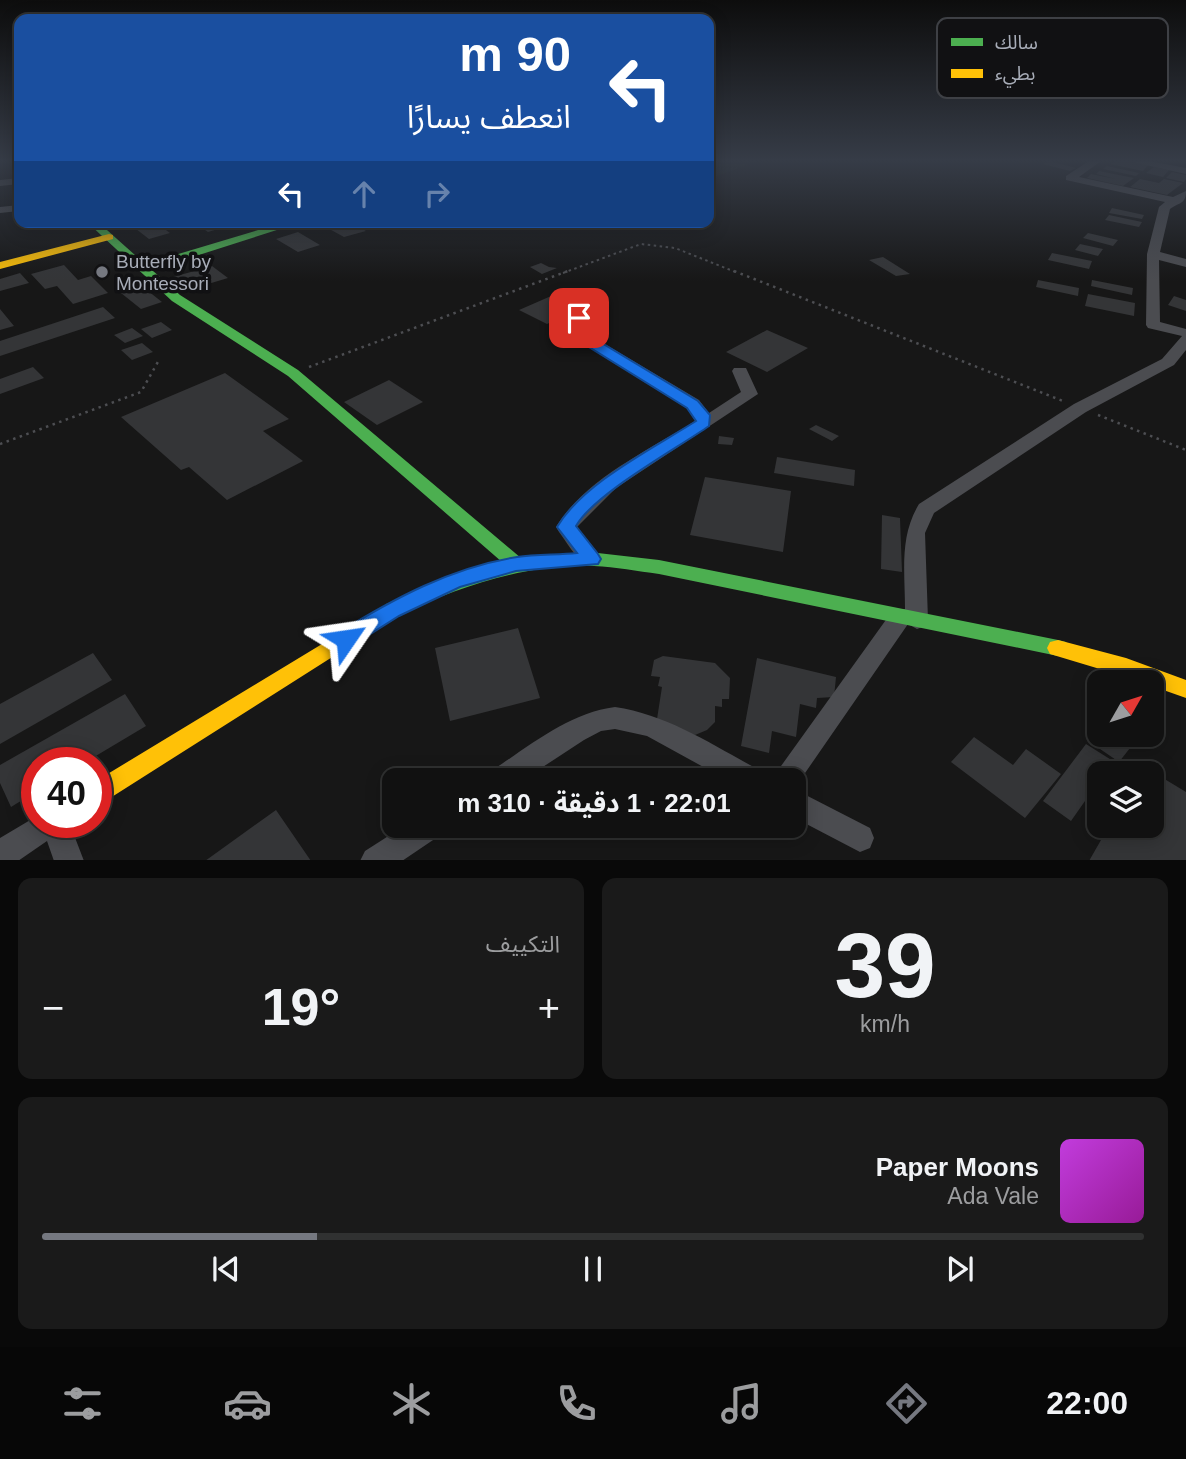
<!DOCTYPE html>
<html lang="ar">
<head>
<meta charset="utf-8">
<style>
	:root { --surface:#111; --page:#1a1a1a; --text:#f1f3f6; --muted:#9c9d9f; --line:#303131; --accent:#757880 }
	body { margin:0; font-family:Arial,"Noto Sans Arabic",sans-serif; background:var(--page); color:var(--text); direction:rtl; height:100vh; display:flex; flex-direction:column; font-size:26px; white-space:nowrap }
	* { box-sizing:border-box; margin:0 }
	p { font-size:23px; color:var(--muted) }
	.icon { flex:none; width:38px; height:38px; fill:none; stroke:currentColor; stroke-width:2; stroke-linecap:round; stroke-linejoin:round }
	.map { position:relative; height:860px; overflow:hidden; direction:ltr }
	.panel { display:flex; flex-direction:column; gap:18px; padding:18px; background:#090909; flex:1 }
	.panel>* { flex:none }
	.banner { position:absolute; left:14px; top:14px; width:700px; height:214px; border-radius:14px; box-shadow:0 4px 18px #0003,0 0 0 2px var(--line); direction:rtl; background:#1a4fa0; color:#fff; overflow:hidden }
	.needle { width:46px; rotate:51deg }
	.fabs { position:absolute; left:1087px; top:670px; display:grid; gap:14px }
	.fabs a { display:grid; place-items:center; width:77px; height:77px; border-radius:14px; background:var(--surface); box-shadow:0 4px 18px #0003,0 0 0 2px var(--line); font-size:35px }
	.speed { position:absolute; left:21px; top:747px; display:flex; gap:14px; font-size:35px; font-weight:700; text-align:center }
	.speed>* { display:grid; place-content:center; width:91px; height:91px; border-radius:50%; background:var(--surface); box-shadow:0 4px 18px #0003,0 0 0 2px var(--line); line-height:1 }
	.speed .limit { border:10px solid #d22; background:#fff; color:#111 }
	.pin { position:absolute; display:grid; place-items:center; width:60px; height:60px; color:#fff; margin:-30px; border-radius:14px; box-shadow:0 4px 10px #0006 }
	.me { position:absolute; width:77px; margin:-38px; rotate:58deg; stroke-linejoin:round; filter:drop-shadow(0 0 5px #0008) }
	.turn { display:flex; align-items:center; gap:24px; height:147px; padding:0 28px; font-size:32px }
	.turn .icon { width:91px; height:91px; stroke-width:2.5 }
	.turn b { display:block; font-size:49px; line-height:60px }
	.lanes { display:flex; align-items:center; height:66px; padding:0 28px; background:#0003; justify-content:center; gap:35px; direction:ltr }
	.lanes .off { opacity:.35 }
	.big { font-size:52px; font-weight:700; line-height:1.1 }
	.panel .card { flex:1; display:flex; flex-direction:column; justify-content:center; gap:10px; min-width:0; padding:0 24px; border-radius:14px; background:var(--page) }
	.panel .dial { align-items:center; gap:0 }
	.dial b { font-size:91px; line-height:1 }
	.song { display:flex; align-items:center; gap:21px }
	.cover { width:84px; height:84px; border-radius:10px; background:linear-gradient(135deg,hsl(290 70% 55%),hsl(300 70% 35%)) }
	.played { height:7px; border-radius:4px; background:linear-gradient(90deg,var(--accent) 25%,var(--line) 25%) }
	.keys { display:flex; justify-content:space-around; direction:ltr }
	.heat { display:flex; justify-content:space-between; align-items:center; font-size:38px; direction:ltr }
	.panel .tiles { flex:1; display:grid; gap:18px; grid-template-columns:1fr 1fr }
	.card:last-child { grid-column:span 2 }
	.trip { position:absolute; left:382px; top:768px; width:424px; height:70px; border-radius:14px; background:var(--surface); box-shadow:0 4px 18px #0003,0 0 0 2px var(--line); font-weight:700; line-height:70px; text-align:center; direction:rtl }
	.dock { display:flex; height:112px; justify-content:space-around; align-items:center; background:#070707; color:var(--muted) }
	.dock .icon { width:49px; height:49px }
	.dock .current { color:var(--accent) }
	.dock b { font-size:32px; color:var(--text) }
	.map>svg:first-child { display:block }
	.green { fill:#1b211c }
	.building { fill:#343537 }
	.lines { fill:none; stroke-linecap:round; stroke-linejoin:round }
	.path-far1 { stroke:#4d4e52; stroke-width:2; stroke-dasharray:2.5 3.5; stroke-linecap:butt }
	.path { stroke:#4d4e52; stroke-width:2.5; stroke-dasharray:2.5 4.5; stroke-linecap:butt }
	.street { fill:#4b4c50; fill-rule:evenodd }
	.fast { fill:#4caf50; fill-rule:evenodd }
	.slow { fill:#ffc107; fill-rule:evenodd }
	.route { fill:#1a73e8; stroke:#114b97; stroke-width:2 }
	.poi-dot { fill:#757880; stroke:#111113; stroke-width:2.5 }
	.labels { text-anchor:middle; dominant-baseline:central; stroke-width:7; stroke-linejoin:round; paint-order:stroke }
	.far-poi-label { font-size:19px; fill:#a8adb8; stroke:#111113; text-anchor:start }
	.key { fill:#111113; stroke:#3e4045; stroke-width:2 }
	.key-label { font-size:19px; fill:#a8adb8 }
</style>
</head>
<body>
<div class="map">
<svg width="1186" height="861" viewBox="0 0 1186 861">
	<rect width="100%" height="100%" fill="#171717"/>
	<path class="green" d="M 709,161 L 758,161 L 709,179 Z"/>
	<path class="building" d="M 1049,161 L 1076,168 L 1070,171 L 1043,164 Z
		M 1115,161 L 1125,161 L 1148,165 L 1143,171 L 1110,164 Z
		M 1107,166 L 1139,173 L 1136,176 L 1103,169 Z
		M 1154,167 L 1169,170 L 1163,177 L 1146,173 Z
		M 1099,171 L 1134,178 L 1123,186 L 1087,178 L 1091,174 L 1116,179 L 1096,174 Z
		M 1172,172 L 1186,175 L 1186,179 L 1184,182 L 1166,178 Z
		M 1140,179 L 1159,183 L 1164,179 L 1183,183 L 1167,195 L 1130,187 Z
		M 1112,208 L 1144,215 L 1142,219 L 1109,213 Z
		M 1109,215 L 1142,222 L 1139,227 L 1105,220 Z
		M 127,222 L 155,222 L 170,233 L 149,239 Z
		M 208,222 L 238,222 L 238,223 L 208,232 L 198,225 Z
		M 330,222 L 351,222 L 366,231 L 344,237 L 322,225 Z
		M 298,232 L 320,245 L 298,252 L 276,239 Z
		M 1088,233 L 1118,240 L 1113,246 L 1083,238 Z
		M 1080,244 L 1103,249 L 1098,256 L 1075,250 Z
		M 1052,253 L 1092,261 L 1089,269 L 1048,260 Z
		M 883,257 L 910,274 L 896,276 L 869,260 Z
		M 541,263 L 549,267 L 557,268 L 542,274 L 530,267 Z
		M 64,265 L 78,280 L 91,276 L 108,293 L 73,304 L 57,286 L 45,289 L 31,274 Z
		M 212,266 L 228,278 L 188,290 L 173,277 Z
		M 20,273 L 29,283 L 0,291 L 0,279 Z
		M 1038,280 L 1079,288 L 1078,296 L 1036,287 Z
		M 1092,280 L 1133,288 L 1132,295 L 1091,286 Z
		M 143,287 L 162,302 L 141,309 L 121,293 Z
		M 558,293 L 586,306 L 547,324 L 519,310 Z
		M 1088,294 L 1135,303 L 1134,316 L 1085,306 Z
		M 1174,296 L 1186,300 L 1186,311 L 1168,305 Z
		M 103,307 L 115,318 L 0,356 L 0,341 Z
		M 0,309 L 14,326 L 0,330 Z
		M 161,322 L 172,330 L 152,338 L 141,329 Z
		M 132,328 L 143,336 L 125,343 L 114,335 Z
		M 767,330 L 808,348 L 767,372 L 726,352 Z
		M 142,343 L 153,352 L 132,360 L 121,350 Z
		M 33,367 L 44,378 L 0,394 L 0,379 Z
		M 225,373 L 289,419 L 263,431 L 303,461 L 227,500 L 189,467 L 181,470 L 121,417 Z
		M 389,380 L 423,402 L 377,425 L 344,402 Z
		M 816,425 L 839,436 L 832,441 L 809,429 Z
		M 719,436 L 734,438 L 732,445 L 718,444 Z
		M 777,457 L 855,470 L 854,486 L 774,473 Z
		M 705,477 L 791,491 L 783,552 L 690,535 Z
		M 882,515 L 900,518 L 902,572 L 881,569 Z
		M 518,628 L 540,698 L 450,721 L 435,648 Z
		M 93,653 L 112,680 L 0,744 L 0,704 Z
		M 663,656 L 715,663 L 730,678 L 729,699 L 722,699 L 722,707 L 715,706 L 715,722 L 707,730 L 695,735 L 676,731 L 657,719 L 662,687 L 658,686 L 660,677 L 651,676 L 654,660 Z
		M 757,658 L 836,677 L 834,697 L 817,698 L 816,708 L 800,704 L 796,737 L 772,731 L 769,753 L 741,746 Z
		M 125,694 L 146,726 L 84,763 L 37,763 L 37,791 L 11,807 L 0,783 L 0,765 Z
		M 1099,725 L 1099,735 L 1121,735 L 1134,743 L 1119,762 L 1087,740 Z
		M 974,737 L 1013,765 L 1026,749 L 1061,774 L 1025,818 L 951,762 Z
		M 1086,744 L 1113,761 L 1104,774 L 1099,774 L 1099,781 L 1071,821 L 1043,801 Z
		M 1143,766 L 1186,792 L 1186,861 L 1089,861 L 1109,826 L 1152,826 L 1152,774 L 1139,774 Z
		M 276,810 L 311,861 L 205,861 Z"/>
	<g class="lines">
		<path class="path-far1" d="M 563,273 L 641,244 L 675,248 L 738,273"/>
		<path class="path" d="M 734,271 L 1063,401
			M 309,367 L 568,271
			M 1098,415 L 1186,450
			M 0,444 L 141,392 L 159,360"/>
		<path class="street" d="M 1089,161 L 1101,161 L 1079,177 L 1173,197 L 1186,191 C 1186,204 1180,202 1170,209 L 1160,252 L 1186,259 L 1186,267 L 1159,260 L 1160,322 L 1186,329 L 1186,350 L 1174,365 L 1086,412 L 934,513 L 925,533 L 928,620 L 925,626 L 917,629 L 908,624 L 794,789 L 870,828 L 874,838 L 870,848 L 860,852 L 793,817 L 793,780 L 771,780 L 893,610 L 905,609 C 905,572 899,537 919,504 L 1074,404 L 1162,359 L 1182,336 L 1148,328 L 1146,325 L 1147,254 L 1159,207 L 1165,202 L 1066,180 L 1066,176 Z
			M 1128,161 L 1149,161 L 1186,168 L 1186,174 Z
			M 19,178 L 19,184 L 0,186 L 0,180 Z
			M 19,205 L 19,211 L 0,213 L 0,207 Z
			M 579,314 L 586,318 L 593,337 L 699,400 L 709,413 L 741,392 L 732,371 L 734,368 L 746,368 L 758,394 L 616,488 L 577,527 L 603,559 L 599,564 C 581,570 569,545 559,532 L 556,527 C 586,478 648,451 695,421 L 687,408 L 581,342 L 572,318 Z
			M 615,707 C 669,715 714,746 761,771 L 764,780 L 727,780 L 647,736 L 615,729 L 601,731 L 584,740 L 523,780 L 488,780 L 491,771 C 530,746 568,713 615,707 Z
			M 37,816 L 37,822 L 69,822 L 84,861 L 54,861 L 47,841 L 18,861 L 0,861 L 0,838 Z
			M 404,826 L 443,826 L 439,836 L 402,861 L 360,861 L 365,851 Z"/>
		<path class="fast" d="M 87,222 L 98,222 L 145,264 L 285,222 L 302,222 L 152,270 L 180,295 L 298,370 L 521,558 L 589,552 L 659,560 L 1058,640 L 1066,642 L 1069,648 L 1066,654 L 1058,656 L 659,574 C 637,571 616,567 594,566 C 525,564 462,586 400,614 L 393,617 L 386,614 L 383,609 L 386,604 L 457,575 L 502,562 L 288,376 L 172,301 Z"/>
		<path class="slow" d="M 109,234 L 113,235 L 113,239 L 0,269 L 0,262 Z
			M 393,601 L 400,604 L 403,609 L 400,614 L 96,807 L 96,781 Z
			M 1058,640 L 1126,658 L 1186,680 L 1186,698 L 1152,686 L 1152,682 L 1143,682 L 1050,654 L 1047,648 L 1050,642 Z"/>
	</g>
	<linearGradient id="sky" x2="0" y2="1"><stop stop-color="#0d0d0d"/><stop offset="0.57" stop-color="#363c47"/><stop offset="1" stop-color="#363c47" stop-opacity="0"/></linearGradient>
	<rect width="1186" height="281" fill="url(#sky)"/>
	<path class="route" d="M 579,314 L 586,318 L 592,337 L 698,401 L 710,415 L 709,426 C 676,449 594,494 576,526 L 598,554 L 601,559 L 598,564 L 516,571 L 460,587 L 399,616 L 353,645 L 338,645 L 335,639 L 338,633 C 393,599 452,567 517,557 C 536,554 557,555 577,553 L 557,527 C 583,483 652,449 696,421 L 687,408 L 581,342 L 573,318 Z"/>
	<circle class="poi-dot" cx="102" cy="272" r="7"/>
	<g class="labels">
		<g class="far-poi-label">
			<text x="116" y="261">Butterfly by<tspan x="116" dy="22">Montessori</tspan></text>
		</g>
	</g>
	<rect x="937" y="18" width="231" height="80" rx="10" class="key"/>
	<rect x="951" y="38" width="32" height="8" fill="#4caf50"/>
	<rect x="951" y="69" width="32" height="9" fill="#ffc107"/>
	<g class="key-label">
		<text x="995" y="49">سالك</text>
		<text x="995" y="80">بطيء</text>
	</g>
</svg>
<div class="fabs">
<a><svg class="needle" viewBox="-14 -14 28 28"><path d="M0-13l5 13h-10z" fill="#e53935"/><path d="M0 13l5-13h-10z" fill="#9c9d9f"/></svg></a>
<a><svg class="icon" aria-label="layers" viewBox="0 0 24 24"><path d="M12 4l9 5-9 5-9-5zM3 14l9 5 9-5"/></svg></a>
</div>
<div class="speed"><div class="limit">40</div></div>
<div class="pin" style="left:579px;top:318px;background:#d93025"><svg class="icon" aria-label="arrive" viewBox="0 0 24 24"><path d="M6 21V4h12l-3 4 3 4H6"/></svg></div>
<svg class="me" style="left:346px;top:639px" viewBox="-20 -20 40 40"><path d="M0-17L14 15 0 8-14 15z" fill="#1a73e8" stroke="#fff" stroke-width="4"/></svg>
<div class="trip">22:01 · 1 دقيقة · 310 m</div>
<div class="banner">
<div class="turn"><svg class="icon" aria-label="left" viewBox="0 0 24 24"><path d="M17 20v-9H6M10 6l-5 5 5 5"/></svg><div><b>90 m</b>انعطف يسارًا</div></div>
<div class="lanes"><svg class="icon" aria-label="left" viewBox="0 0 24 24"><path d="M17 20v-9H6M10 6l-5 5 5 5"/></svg><svg class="icon off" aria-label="ahead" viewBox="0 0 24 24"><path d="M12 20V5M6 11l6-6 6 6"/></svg><svg class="icon off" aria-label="right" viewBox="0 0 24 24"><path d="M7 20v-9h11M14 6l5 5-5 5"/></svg></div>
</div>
</div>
<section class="panel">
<div class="tiles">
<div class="card dial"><b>39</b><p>km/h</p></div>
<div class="card"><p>التكييف</p>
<div class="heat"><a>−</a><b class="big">19°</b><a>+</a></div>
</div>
<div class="card">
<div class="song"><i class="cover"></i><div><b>Paper Moons</b><p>Ada Vale</p></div></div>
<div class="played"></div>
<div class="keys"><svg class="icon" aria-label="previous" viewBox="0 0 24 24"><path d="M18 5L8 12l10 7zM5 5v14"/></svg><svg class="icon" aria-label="pause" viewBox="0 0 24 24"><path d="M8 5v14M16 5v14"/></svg><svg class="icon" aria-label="next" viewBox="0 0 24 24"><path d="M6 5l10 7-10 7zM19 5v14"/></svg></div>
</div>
</div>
</section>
<nav class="dock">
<b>22:00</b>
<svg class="icon current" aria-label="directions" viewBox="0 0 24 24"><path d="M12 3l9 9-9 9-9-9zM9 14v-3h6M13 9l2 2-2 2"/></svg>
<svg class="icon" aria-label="music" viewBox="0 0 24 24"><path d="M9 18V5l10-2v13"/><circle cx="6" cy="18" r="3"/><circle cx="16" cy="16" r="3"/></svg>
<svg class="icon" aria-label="phone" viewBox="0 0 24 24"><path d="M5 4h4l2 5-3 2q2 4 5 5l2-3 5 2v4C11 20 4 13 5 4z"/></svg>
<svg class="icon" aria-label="climate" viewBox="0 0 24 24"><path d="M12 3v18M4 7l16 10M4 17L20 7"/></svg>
<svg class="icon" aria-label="car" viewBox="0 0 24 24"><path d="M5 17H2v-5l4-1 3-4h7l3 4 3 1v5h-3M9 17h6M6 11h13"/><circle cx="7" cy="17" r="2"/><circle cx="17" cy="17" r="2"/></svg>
<svg class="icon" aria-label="filters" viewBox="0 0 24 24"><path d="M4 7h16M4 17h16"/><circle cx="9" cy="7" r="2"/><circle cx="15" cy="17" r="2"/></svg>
</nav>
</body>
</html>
